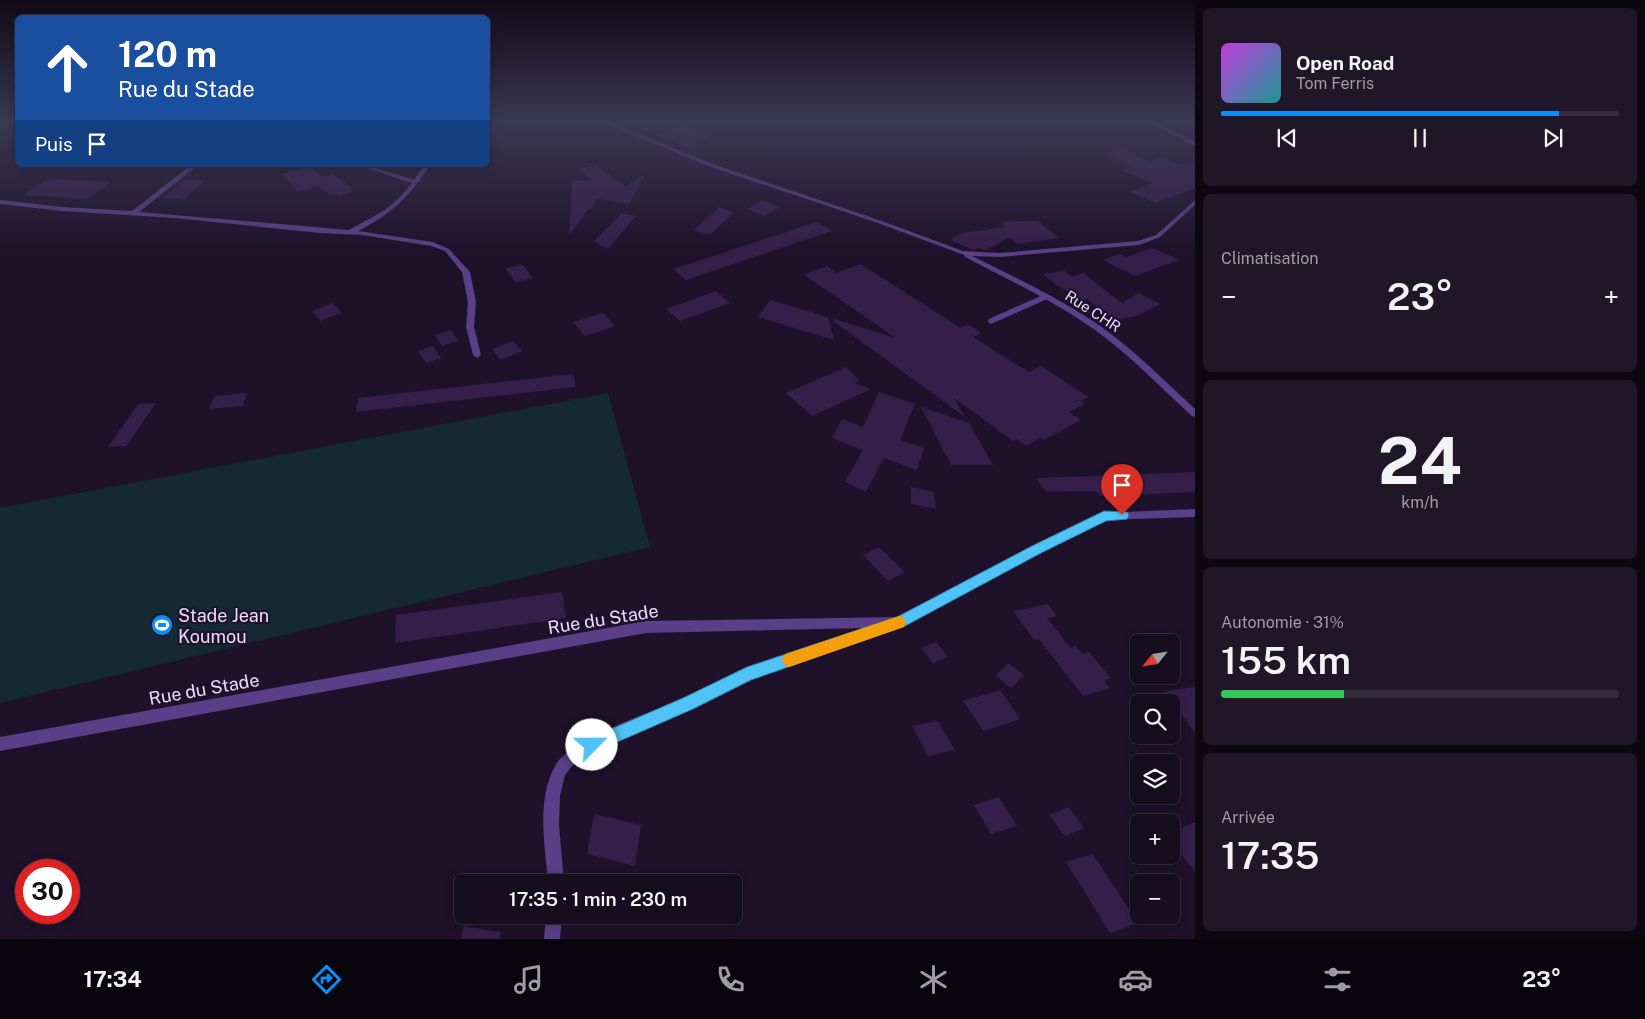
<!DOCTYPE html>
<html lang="fr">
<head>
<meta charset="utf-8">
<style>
	:root { --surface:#160d1f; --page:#1f1628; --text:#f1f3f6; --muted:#9e9ca4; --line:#352d3d; --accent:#0c8ef9 }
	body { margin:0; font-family:"Public Sans",sans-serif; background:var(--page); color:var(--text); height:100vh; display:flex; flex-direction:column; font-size:19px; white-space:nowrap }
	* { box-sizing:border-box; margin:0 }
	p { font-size:16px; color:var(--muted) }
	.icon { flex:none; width:28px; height:28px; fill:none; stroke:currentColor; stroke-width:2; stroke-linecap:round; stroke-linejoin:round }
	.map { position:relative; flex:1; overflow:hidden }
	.panel { display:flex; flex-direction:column; gap:8px; padding:8px; background:#0c0711; width:450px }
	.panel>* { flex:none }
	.hud { position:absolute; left:15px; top:15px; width:475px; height:152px; border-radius:8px; box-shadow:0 2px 12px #0003,0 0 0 1px var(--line); background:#1a4fa0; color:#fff; overflow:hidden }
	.needle { width:32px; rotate:240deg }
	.tools { position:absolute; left:1130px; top:634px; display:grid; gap:10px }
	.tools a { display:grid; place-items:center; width:50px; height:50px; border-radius:8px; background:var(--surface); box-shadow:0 2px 12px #0003,0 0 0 1px var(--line); font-size:25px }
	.speed { position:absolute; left:15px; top:859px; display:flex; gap:10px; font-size:25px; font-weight:700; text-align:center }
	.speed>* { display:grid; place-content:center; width:65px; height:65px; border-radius:50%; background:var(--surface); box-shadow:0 2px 12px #0003,0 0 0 1px var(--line); line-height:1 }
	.speed .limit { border:8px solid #d22; background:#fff; color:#111 }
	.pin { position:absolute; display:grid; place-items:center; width:42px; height:42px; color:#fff; margin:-51px -21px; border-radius:50% 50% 50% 0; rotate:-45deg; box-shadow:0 0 5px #0007 }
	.pin .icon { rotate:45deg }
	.me { position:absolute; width:55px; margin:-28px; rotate:67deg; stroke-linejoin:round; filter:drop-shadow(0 0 4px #0008) }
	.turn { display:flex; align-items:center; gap:18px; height:105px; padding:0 20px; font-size:22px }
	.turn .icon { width:65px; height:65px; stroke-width:2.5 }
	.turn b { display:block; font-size:35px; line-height:42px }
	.then { display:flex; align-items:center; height:48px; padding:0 20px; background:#0003; gap:10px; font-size:19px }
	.big { font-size:38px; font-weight:600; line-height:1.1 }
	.panel .tile { flex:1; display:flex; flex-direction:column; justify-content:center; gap:8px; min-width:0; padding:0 18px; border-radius:8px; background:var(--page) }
	.panel .dial { align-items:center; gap:0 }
	.dial b { font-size:65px; line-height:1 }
	.song { display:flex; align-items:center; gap:15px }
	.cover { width:60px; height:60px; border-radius:8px; background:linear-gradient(135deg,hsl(290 70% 55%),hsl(180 70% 35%)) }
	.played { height:5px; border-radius:2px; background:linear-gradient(90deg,var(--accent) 85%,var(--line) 85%) }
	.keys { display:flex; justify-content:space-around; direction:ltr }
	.heat { display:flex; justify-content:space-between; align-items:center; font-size:28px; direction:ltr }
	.charge { height:8px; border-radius:4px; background:linear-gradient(90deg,#34c759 31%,var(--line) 0) }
	.trip { position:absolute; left:454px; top:874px; width:288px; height:50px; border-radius:8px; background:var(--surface); box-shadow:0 2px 12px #0003,0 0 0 1px var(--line); font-weight:600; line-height:50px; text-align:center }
	.tab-bar { display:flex; height:80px; justify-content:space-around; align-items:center; background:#09050c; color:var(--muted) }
	.tab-bar .icon { width:35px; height:35px }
	.tab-bar .on { color:var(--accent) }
	.tab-bar b { font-size:22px; color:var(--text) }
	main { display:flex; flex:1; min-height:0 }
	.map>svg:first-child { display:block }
	.green { fill:#142933 }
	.building { fill:#361e4a }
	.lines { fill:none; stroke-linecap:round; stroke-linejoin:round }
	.service { stroke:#5a3e87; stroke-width:5.5 }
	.minor { fill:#5a3e87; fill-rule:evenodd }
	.route { fill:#4fc3f7; stroke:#337fa1 }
	.slow { fill:#f59e0b }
	.labels { text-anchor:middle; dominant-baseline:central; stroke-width:4; stroke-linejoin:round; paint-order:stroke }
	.street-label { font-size:15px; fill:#ebdbfe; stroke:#1e1129 }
	.near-poi-label { font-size:18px; fill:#ebdbfe; stroke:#1e1129; text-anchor:start }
	.near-street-label { font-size:18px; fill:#ebdbfe; stroke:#1e1129 }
</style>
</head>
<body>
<main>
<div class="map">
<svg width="1195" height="939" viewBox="0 0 1195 939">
	<rect width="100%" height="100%" fill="#1e1129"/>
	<path class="green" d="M 608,393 L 650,547 L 0,703 L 0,508 Z"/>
	<path class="building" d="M 684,125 L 710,136 L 687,147 L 657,136 Z
		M 1126,150 L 1149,162 L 1163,157 L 1183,165 L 1195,165 L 1195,188 L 1155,203 L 1129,192 L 1152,183 L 1121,170 L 1130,167 L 1103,153 Z
		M 595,165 L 626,186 L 646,174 L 629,204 L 597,199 L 591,209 L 589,209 L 569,235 L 572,181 L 590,180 L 579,169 Z
		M 310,166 L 322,177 L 333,174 L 353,188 L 350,189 L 353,191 L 339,196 L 336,193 L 331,195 L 319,186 L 298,192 L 281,174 Z
		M 47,179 L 111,182 L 88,199 L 24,195 Z
		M 184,180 L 204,181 L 184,200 L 162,198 Z
		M 763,200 L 780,207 L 764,216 L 747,209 Z
		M 719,207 L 734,212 L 710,235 L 694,230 Z
		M 622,213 L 636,216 L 608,249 L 594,241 Z
		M 1038,221 L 1059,238 L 1018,244 L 1009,237 L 986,250 L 979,248 L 973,250 L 950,240 L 962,233 L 1005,227 L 1001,222 Z
		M 817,222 L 832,231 L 686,280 L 673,269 Z
		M 1153,248 L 1179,260 L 1135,276 L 1103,260 L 1119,254 L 1126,257 Z
		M 861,264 L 960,328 L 968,324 L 982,333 L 973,337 L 1029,372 L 1041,366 L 1089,397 L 1080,401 L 1085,404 L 1069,412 L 1081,420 L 1044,440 L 1041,438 L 1026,446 L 1017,439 L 1013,441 L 954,398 L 965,417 L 833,321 L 834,319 L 896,338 L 804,275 L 827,266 L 836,273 Z
		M 523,265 L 533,278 L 515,282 L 505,268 Z
		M 1065,271 L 1072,277 L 1083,273 L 1122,303 L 1139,293 L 1160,304 L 1137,316 L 1114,320 L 1087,299 L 1082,301 L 1055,284 L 1043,274 Z
		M 716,291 L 730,303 L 680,321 L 666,309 Z
		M 770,300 L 828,317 L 834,340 L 758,317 Z
		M 333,303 L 342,313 L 320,321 L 312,311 Z
		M 603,313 L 615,326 L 585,336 L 573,322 Z
		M 451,330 L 458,341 L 442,346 L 435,335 Z
		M 513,341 L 522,351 L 501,360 L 492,349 Z
		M 433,346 L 441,358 L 426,363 L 418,351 Z
		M 846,367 L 860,381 L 854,383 L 871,389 L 812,416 L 786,393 Z
		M 573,374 L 576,387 L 356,412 L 358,398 Z
		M 879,392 L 915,404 L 900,440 L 924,448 L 917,470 L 884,458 L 866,492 L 845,482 L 863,450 L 832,438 L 842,419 L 863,427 Z
		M 247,393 L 243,406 L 209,409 L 214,396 Z
		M 156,403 L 126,446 L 108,447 L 138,404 Z
		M 921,407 L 969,423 L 993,465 L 951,465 Z
		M 1195,472 L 1195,492 L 1100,496 L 1096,491 L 1046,492 L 1036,478 Z
		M 911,487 L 934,492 L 936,509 L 911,504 Z
		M 879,547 L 905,572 L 888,581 L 863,555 Z
		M 562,592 L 566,618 L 395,643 L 396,615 Z
		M 1048,604 L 1057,616 L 1047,618 L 1071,648 L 1076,646 L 1083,654 L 1089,652 L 1111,678 L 1104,681 L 1110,688 L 1083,696 L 1039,639 L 1034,640 L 1013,611 Z
		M 936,642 L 948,657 L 933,663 L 921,648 Z
		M 1008,663 L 1024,675 L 1011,688 L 996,676 Z
		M 1195,687 L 1195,733 L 1164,691 Z
		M 1000,690 L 1020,719 L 984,731 L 963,701 Z
		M 938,721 L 955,750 L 928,756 L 912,726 Z
		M 999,797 L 1017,826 L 991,834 L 974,805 Z
		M 1069,807 L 1084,828 L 1065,836 L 1049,815 Z
		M 594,814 L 641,825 L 635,866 L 587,854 Z
		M 1195,822 L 1195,871 L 1171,843 L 1171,833 Z
		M 1093,854 L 1115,888 L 1138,923 L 1110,933 L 1066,862 Z
		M 464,926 L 500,932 L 500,939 L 461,939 Z"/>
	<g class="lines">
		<path class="service" d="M 991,321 L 1045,297"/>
		<path class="minor" d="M 604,123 L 612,123 L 715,165 L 882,221 L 963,251 L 1000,253 L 1138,241 L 1156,235 L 1195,200 L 1195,205 L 1160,237 L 1139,245 L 1000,257 L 972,256 C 1016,278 1062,299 1103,328 C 1136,352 1165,381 1195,409 L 1195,417 L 1192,416 C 1160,387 1130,355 1095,330 C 1054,301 1009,280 965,257 L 964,255 L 878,223 L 711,167 Z
			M 1150,123 L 1157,123 L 1195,142 L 1195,146 Z
			M 191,165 L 198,165 L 139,212 L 349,230 L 385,210 L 401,196 L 412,183 L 357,165 L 366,165 L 414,180 L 424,165 L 430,165 C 410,196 392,214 358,231 L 433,242 L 449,249 L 470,272 L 476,302 L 474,327 L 481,355 L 477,358 L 473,355 L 466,327 L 468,302 L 462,272 L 445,251 L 431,246 L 362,235 L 321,233 L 174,218 L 62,211 L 0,204 L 0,200 L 62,207 L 132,211 Z
			M 1195,509 L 1195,517 L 1105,520 L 1040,552 L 904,626 L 895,628 L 752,678 L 698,705 L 603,747 L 572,766 L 565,775 L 560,796 L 559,825 L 564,882 L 548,882 C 545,845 536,801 555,766 C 569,740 642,716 670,704 C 695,694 718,680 742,670 C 782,653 824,642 865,628 L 646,633 L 0,751 L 0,737 L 646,621 L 899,617 L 1032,546 L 1100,513 Z
			M 546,915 L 562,915 L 560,939 L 544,939 Z"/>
	</g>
	<linearGradient id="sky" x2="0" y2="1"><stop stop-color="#100917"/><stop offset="0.48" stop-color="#3b3854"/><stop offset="1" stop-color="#3b3854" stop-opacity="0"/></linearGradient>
	<rect width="1195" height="254" fill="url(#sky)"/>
	<path class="route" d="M 1104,511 L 1127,512 L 1129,515 L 1127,519 L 1106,521 L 1041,553 L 905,626 L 751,680 L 693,709 L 597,751 L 592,753 L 586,751 L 584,745 L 586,740 L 683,698 L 747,667 L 897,617 L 1032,546 Z"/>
	<path class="slow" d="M 899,616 L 904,618 L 906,622 L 904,627 L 789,667 L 784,665 L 782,660 L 784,655 L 789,653 Z"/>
	<defs>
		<g id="stadium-disc" transform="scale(1.125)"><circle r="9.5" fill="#0c8ef9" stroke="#1e1129"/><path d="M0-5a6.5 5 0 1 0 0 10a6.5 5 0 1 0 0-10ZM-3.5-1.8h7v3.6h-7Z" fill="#fff"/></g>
	</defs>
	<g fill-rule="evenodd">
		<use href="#stadium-disc" x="162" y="625"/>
	</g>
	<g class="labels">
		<g class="street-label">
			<text transform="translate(1093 311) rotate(33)">Rue CHR</text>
		</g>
		<g class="near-poi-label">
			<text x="178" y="615">Stade Jean<tspan x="178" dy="21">Koumou</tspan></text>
		</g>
		<g class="near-street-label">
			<text transform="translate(603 619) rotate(-9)">Rue du Stade</text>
			<text transform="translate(204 689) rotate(-10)">Rue du Stade</text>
		</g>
	</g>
</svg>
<div class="tools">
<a><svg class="needle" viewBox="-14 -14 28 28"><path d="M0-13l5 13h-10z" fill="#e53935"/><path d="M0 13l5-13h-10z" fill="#9e9ca4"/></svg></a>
<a><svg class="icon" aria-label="search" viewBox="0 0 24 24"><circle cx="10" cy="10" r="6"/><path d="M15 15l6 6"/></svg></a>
<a><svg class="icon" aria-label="layers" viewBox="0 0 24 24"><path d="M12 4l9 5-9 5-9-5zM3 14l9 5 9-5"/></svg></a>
<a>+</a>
<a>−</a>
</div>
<div class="speed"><div class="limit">30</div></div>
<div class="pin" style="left:1122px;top:515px;background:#d93025"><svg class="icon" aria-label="arrive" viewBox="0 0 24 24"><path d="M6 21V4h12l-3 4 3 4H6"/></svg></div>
<svg class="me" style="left:592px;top:745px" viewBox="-20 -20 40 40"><circle r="19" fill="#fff"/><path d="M0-13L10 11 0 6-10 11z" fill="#4fc3f7"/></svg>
<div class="trip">17:35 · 1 min · 230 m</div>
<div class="hud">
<div class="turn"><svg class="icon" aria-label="ahead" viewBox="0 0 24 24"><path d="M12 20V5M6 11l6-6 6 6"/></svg><div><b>120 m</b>Rue du Stade</div></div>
<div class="then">Puis<svg class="icon" aria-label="arrive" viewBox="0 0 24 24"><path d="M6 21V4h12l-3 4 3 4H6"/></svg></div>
</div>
</div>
<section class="panel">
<div class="tile">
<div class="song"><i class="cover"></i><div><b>Open Road</b><p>Tom Ferris</p></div></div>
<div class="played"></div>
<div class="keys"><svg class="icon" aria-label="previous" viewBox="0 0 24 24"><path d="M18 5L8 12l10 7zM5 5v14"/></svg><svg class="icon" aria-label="pause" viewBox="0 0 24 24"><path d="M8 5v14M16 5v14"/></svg><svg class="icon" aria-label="next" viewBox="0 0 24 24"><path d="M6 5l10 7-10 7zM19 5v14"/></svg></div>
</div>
<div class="tile"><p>Climatisation</p>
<div class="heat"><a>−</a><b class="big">23°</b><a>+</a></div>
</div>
<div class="tile dial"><b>24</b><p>km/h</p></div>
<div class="tile"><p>Autonomie · 31%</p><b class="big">155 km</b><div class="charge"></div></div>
<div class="tile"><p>Arrivée</p><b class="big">17:35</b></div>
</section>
</main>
<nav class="tab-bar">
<b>17:34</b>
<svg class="icon on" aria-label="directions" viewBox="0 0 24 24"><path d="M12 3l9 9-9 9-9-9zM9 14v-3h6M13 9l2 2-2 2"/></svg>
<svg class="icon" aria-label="music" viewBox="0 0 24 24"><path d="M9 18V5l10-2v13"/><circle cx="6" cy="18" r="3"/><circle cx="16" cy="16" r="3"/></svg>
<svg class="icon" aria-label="phone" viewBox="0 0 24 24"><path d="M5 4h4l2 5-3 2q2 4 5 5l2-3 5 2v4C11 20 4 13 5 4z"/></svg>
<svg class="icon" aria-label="climate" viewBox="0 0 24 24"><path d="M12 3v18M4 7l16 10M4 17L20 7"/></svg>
<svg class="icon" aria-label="car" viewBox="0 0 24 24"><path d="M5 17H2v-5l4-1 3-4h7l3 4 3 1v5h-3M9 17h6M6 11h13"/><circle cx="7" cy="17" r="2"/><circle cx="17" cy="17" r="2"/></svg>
<svg class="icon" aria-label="filters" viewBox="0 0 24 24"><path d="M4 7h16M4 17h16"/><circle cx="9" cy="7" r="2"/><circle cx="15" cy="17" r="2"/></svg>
<b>23°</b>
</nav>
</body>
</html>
